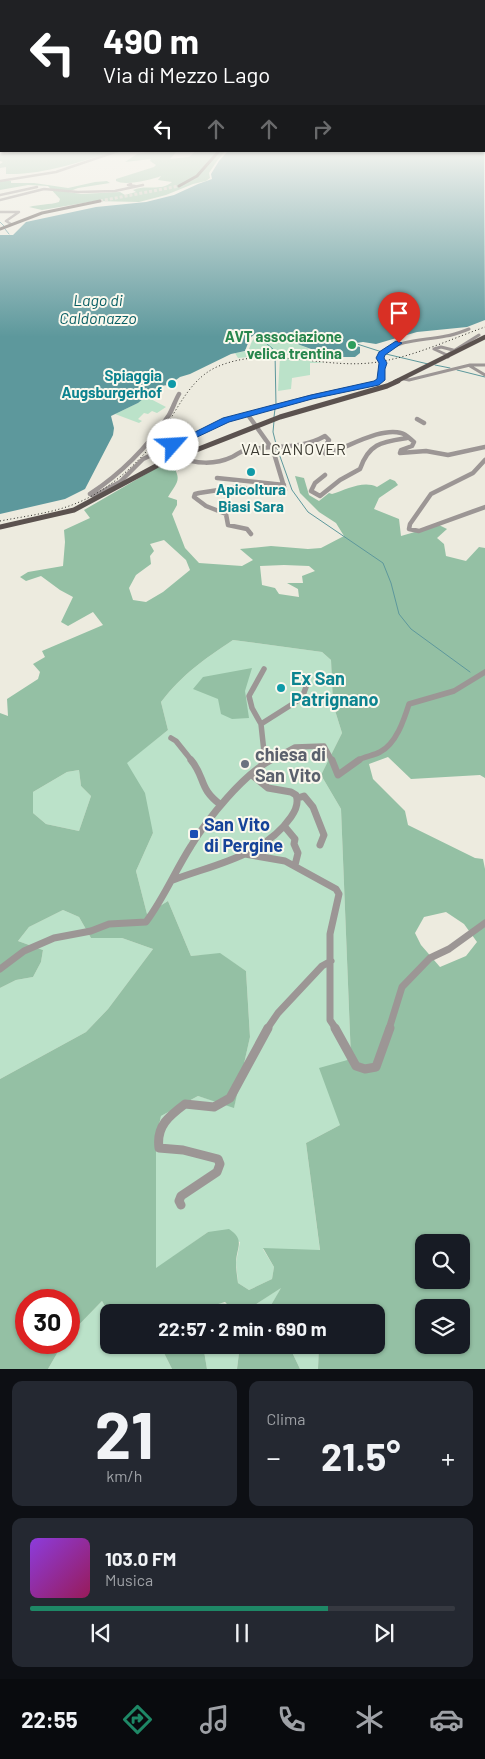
<!DOCTYPE html>
<html lang="it">
<head>
<meta charset="utf-8">
<style>
	:root { --surface:#171b24; --page:#242831; --text:#f1f3f6; --muted:#9ea1a6; --line:#363941; --accent:#1e8866 }
	body { margin:0; font-family:Barlow,sans-serif; background:var(--page); color:var(--text); height:100vh; display:flex; flex-direction:column; font-size:19px; white-space:nowrap }
	* { box-sizing:border-box; margin:0 }
	p { font-size:16px; color:var(--muted) }
	.icon { flex:none; width:28px; height:28px; fill:none; stroke:currentColor; stroke-width:2; stroke-linecap:round; stroke-linejoin:round }
	.map { position:relative; height:1369px; overflow:hidden }
	.sheet { display:flex; flex-direction:column; gap:12px; padding:12px; background:#0d0f14; flex:1 }
	.sheet>* { flex:none }
	.guide { position:absolute; left:0px; top:0px; width:485px; height:152px; box-shadow:0 1px 4px #0004; background:#202124; color:#fff; overflow:hidden }
	.buttons { position:absolute; left:415px; top:1234px; display:grid; gap:10px }
	.buttons a { display:grid; place-items:center; width:55px; height:55px; border-radius:10px; background:var(--surface); box-shadow:0 1px 4px #0004; font-size:25px }
	.speed { position:absolute; left:15px; top:1289px; display:flex; gap:10px; font-size:25px; font-weight:700; text-align:center }
	.speed>* { display:grid; place-content:center; width:65px; height:65px; border-radius:50%; background:var(--surface); box-shadow:0 1px 4px #0004; line-height:1 }
	.speed .limit { border:8px solid #d22; background:#fff; color:#111 }
	.pin { position:absolute; display:grid; place-items:center; width:42px; height:42px; color:#fff; margin:-51px -21px; border-radius:50% 50% 50% 0; rotate:-45deg; box-shadow:0 0 5px #0007 }
	.pin .icon { rotate:45deg }
	.me { position:absolute; width:55px; margin:-28px; rotate:64deg; stroke-linejoin:round; filter:drop-shadow(0 0 4px #0008) }
	.turn { display:flex; align-items:center; gap:18px; height:105px; padding:0 20px; font-size:22px }
	.turn .icon { width:65px; height:65px; stroke-width:2.5 }
	.turn b { display:block; font-size:35px; line-height:42px }
	.lanes { display:flex; align-items:center; height:48px; padding:0 20px; background:#0003; justify-content:center; gap:25px; direction:ltr }
	.lanes .off { opacity:.35 }
	.big { font-size:38px; font-weight:700; line-height:1.1 }
	.sheet .widget { flex:1; display:flex; flex-direction:column; justify-content:center; gap:8px; min-width:0; padding:0 18px; border-radius:10px; background:var(--page) }
	.sheet .dial { align-items:center; gap:0 }
	.dial b { font-size:65px; line-height:1 }
	.song { display:flex; align-items:center; gap:15px }
	.cover { width:60px; height:60px; border-radius:8px; background:linear-gradient(135deg,hsl(270 70% 55%),hsl(330 70% 35%)) }
	.played { height:5px; border-radius:2px; background:linear-gradient(90deg,var(--accent) 70%,var(--line) 70%) }
	.keys { display:flex; justify-content:space-around; direction:ltr }
	.heat { display:flex; justify-content:space-between; align-items:center; font-size:28px; direction:ltr }
	.sheet .tiles { flex:1; display:grid; gap:12px; grid-template-columns:1fr 1fr }
	.widget:last-child { grid-column:span 2 }
	.trip { position:absolute; left:100px; top:1304px; width:285px; height:50px; border-radius:10px; background:var(--surface); box-shadow:0 1px 4px #0004; font-weight:700; line-height:50px; text-align:center }
	.menu { display:flex; height:80px; justify-content:space-around; align-items:center; background:#090b0e; color:var(--muted) }
	.menu .icon { width:35px; height:35px }
	.menu .on { color:var(--accent) }
	.menu b { font-size:22px; color:var(--text) }
	.map>svg:first-child { display:block }
	.green { fill:#bbe2c9 }
	.forest { fill:#94c0a4; fill-rule:evenodd }
	.water { fill:#5d989c }
	.lines { fill:none; stroke-linecap:round; stroke-linejoin:round }
	.stream { stroke:#5d989c; stroke-width:1 }
	.major-tunnel { stroke:#cccabf; stroke-width:3; stroke-dasharray:3 2; stroke-linecap:butt }
	.minor-far5 { stroke:#9c9695; stroke-width:2.5 }
	.minor-far4 { stroke:#9c9695; stroke-width:3 }
	.minor-far3 { stroke:#9c9695; stroke-width:4.5 }
	.minor-far2 { stroke:#9c9695; stroke-width:5.5 }
	.minor-far1 { stroke:#9c9695; stroke-width:7 }
	.minor { stroke:#9c9695; stroke-width:9 }
	.major-far2 { stroke:#5b524f; stroke-width:3 }
	.major-far1 { stroke:#5b524f; stroke-width:4.5 }
	.major { stroke:#5b524f; stroke-width:5 }
	.rail { stroke:#262521; stroke-width:1; stroke-dasharray:1 2.5; stroke-linecap:butt }
	.route { fill:#1a73e8; stroke:#114b97 }
	.leisure-dot { fill:#2e9e5b; stroke:#faf8ed; stroke-width:2 }
	.culture-dot { fill:#0f9aa8; stroke:#faf8ed; stroke-width:2 }
	.worship-dot { fill:#6b7280; stroke:#faf8ed; stroke-width:2 }
	.transit-dot { fill:#1a4fb4; stroke:#faf8ed; stroke-width:2 }
	.labels { text-anchor:middle; dominant-baseline:central; stroke-width:4; stroke-linejoin:round; paint-order:stroke }
	.far-leisure-label { font-size:15px; font-weight:bold; fill:#27864d; stroke:#faf8ed; text-anchor:end }
	.far-culture-label { font-size:15px; font-weight:bold; fill:#0d838f; stroke:#faf8ed; text-anchor:end }
	.far-water-label { font-size:16px; font-style:italic; fill:#0a6065; stroke:#faf8ed }
	.far-quarter-label { font-size:16px; letter-spacing:1px; fill:#3c3b32; stroke:#faf8ed }
	.culture-label { font-size:18px; font-weight:bold; fill:#0d838f; stroke:#faf8ed; text-anchor:start }
	.worship-label { font-size:18px; font-weight:bold; fill:#5b616d; stroke:#faf8ed; text-anchor:start }
	.transit-label { font-size:18px; font-weight:bold; fill:#164399; stroke:#faf8ed; text-anchor:start }
</style>
</head>
<body>
<div class="map">
<svg width="485" height="1369" viewBox="0 0 485 1369">
	<rect width="100%" height="100%" fill="#edebdf"/>
	<path class="green" d="M 263,335 C 281,335 303,347 320,353 L 317,358 L 308,357 L 308,361 L 324,363 L 310,363 L 310,375 L 292,378 L 291,389 L 278,391 L 280,357 L 305,360 L 304,357 L 280,354 L 238,358 L 235,353 L 248,351 C 253,341 251,337 263,335 Z
		M 145,396 L 166,407 L 157,413 L 152,411 L 148,414 L 144,413 L 138,419 L 142,421 L 139,423 L 115,414 L 138,403 Z
		M 233,640 L 322,652 L 331,660 L 333,704 L 342,733 L 321,775 L 341,809 L 351,1059 L 340,1125 L 306,1143 L 320,1251 L 263,1249 L 274,1267 L 272,1279 L 249,1290 L 238,1283 L 236,1262 L 240,1242 L 208,1232 L 156,1269 L 156,1139 L 161,1116 L 198,1096 L 234,1107 L 250,1037 L 246,971 L 220,954 L 191,956 L 168,901 L 147,914 L 136,871 L 153,833 L 126,763 L 168,730 L 161,702 C 183,674 203,660 233,640 Z
		M 79,770 L 81,786 L 91,796 L 79,831 L 46,824 L 33,813 L 33,792 L 67,772 Z
		M 63,910 L 79,917 L 91,938 L 122,938 L 153,949 L 108,1009 L 86,1032 L 0,1079 L 0,988 L 16,980 L 33,977 L 41,962 L 43,950 L 18,941 L 29,927 Z
		M 282,1287 L 267,1312 L 206,1312 C 216,1297 233,1305 247,1310 Z
		M 102,1301 L 109,1314 L 109,1345 L 130,1345 L 134,1350 L 164,1353 L 172,1369 L 48,1369 L 63,1343 L 69,1342 L 69,1335 Z
		M 203,1345 L 245,1345 L 239,1353 L 237,1369 L 207,1369 Z
		M 303,1345 L 319,1345 L 318,1369 L 300,1369 L 291,1350 Z"/>
	<path class="forest" d="M 17,151 L 115,151 C 79,162 44,175 6,174 L 6,167 L 0,168 L 0,164 L 3,162 L 0,161 L 0,154 L 7,154 Z
		M 153,151 L 177,151 L 170,159 L 189,157 L 196,151 L 225,151 L 217,161 L 209,173 L 210,178 L 206,181 L 193,184 L 166,195 L 139,202 L 95,201 L 42,210 L 29,207 C 40,204 49,205 59,202 L 60,199 L 48,186 L 28,185 L 0,190 L 0,181 L 11,181 L 11,183 L 34,183 L 68,188 L 95,182 L 107,181 L 110,183 L 78,188 L 68,192 L 81,194 L 120,192 L 125,195 L 136,192 L 133,190 C 146,184 160,192 172,182 L 158,180 L 161,176 C 151,180 125,186 116,181 L 116,179 C 129,175 141,171 154,167 L 156,165 L 150,161 L 151,159 L 125,162 L 137,154 Z
		M 172,465 C 183,480 176,483 168,497 L 177,500 L 177,505 L 172,514 L 185,548 L 199,563 L 242,566 L 253,560 L 240,549 L 271,546 L 308,549 L 321,548 L 344,536 L 336,523 L 319,512 L 300,493 L 295,476 L 304,478 L 309,495 L 319,501 L 329,493 L 332,494 C 346,490 363,480 377,487 L 390,479 L 395,481 L 398,485 L 379,498 L 374,509 L 399,519 L 401,536 L 439,525 L 447,529 L 437,538 L 444,544 L 446,556 L 466,561 L 479,547 L 485,548 L 485,778 L 480,775 L 411,779 L 388,757 L 369,764 L 373,779 L 405,811 L 408,825 L 475,858 L 483,859 L 485,869 L 485,1369 L 318,1369 L 319,1345 L 376,1345 L 376,1312 L 267,1312 L 281,1288 L 247,1310 L 232,1309 L 225,1302 L 215,1305 L 206,1312 L 109,1312 L 109,1314 L 102,1301 L 69,1335 L 69,1300 L 26,1300 L 26,1342 L 63,1343 L 48,1369 L 0,1369 L 0,1079 L 86,1032 L 108,1009 L 153,949 L 122,938 L 91,938 L 79,917 L 63,910 L 29,927 L 18,941 L 43,950 L 41,962 L 33,977 L 16,980 L 0,988 L 0,713 L 8,716 L 7,699 L 38,679 L 40,672 L 33,664 L 45,657 L 42,651 L 103,625 L 93,612 L 68,626 L 61,622 L 73,597 L 60,590 L 41,576 L 26,581 L 20,577 L 28,572 L 63,566 L 65,542 L 64,530 L 90,518 L 84,510 L 158,467 ZM 164,540 L 186,560 L 190,570 L 163,592 L 146,602 L 133,600 L 129,588 L 136,575 L 151,564 L 150,556 L 154,551 L 150,544 ZM 284,565 L 309,566 L 315,571 L 302,576 L 303,583 L 287,583 L 298,589 L 299,597 L 279,594 L 275,588 L 262,585 L 260,566 ZM 233,640 L 322,652 L 331,660 L 333,704 L 342,733 L 321,775 L 341,809 L 351,1059 L 319,1068 L 340,1125 L 306,1143 L 320,1250 L 263,1248 L 274,1267 L 272,1279 L 249,1290 L 238,1283 C 237,1276 236,1269 236,1262 C 237,1246 245,1240 229,1229 L 208,1232 L 156,1268 L 156,1139 L 161,1116 L 198,1096 L 234,1108 L 250,1037 L 246,971 L 220,953 L 191,956 L 168,901 L 147,914 L 136,871 L 153,833 L 145,793 L 127,763 L 168,730 L 161,702 C 183,674 203,660 233,640 ZM 79,770 L 81,786 L 91,796 L 79,831 L 46,824 L 33,813 L 33,792 L 67,772 ZM 446,912 L 464,924 L 477,942 L 466,956 L 440,967 L 421,945 L 415,933 L 424,917 ZM 424,1242 L 461,1242 L 461,1280 L 424,1280 ZM 424,1308 L 461,1308 L 461,1345 L 424,1345 Z
		M 252,668 L 245,691 L 249,718 L 232,719 L 221,714 L 218,699 L 193,689 L 203,677 Z
		M 130,1345 L 203,1345 L 207,1369 L 172,1369 L 164,1353 L 134,1350 Z
		M 245,1345 L 303,1345 L 291,1350 L 300,1369 L 237,1369 L 239,1353 Z"/>
	<path class="water" d="M 484,145 L 485,320 L 467,327 L 417,332 L 376,344 L 363,342 L 349,344 L 360,347 L 360,353 L 355,357 L 333,357 L 300,345 L 278,334 L 255,334 L 250,338 L 245,351 L 231,354 L 190,374 L 180,377 L 169,385 L 159,386 L 138,403 L 111,416 L 114,428 L 113,435 L 85,489 L 65,499 L 0,514 L 0,235 L 13,235 L 26,222 L 96,207 L 146,202 L 174,195 L 198,184 L 212,179 L 211,174 L 219,161 L 228,151 L 484,151 Z"/>
	<g class="lines">
		<path class="stream" d="M 0,222 L 4,226
			M 5,229 L 9,234
			M 255,334 L 273,349 L 275,353 L 276,405
			M 357,344 L 382,352
			M 386,354 L 428,364
			M 435,365 L 450,368
			M 457,370 L 485,377
			M 274,417 L 275,409
			M 274,421 L 273,432 L 276,444
			M 277,448 L 292,490 L 308,512 L 383,563 L 391,583 L 399,614 L 411,629 L 470,672"/>
		<path class="major-tunnel" d="M 100,201 L 179,186"/>
		<path class="minor-far5" d="M 0,181 L 56,172 L 118,151
			M 131,184 L 128,185 L 135,186
			M 0,195 L 37,187
			M 0,200 L 44,189 L 78,192 L 115,191 L 143,185
			M 0,212 L 19,212 L 6,221 L 11,224"/>
		<path class="minor-far4" d="M 447,355 L 434,349 L 441,347 L 453,350
			M 448,357 L 447,355 L 479,335
			M 470,366 L 485,375
			M 404,379 L 409,380 L 470,365 L 485,365
			M 378,382 L 381,380 L 382,354 C 402,338 423,341 446,336 C 454,335 461,332 469,329"/>
		<path class="minor-far3" d="M 377,383 L 380,381
			M 179,394 C 175,401 173,408 169,415 C 148,446 122,473 90,494 L 94,496 L 120,482 L 143,459 L 226,420 L 311,397 L 377,383
			M 248,415 L 273,450 L 285,490 L 277,493 L 238,487 L 199,493 L 195,494 L 194,497 L 206,506 L 226,514 L 228,525 L 247,529 L 251,534
			M 417,419 L 424,423
			M 179,457 C 195,464 215,465 232,457 C 237,455 240,451 246,450 C 274,444 299,451 325,436 L 329,440 L 322,451 L 326,454 C 347,448 380,427 401,433 C 406,434 410,439 414,442 L 412,446 L 401,450 L 400,453 L 426,451 L 448,455 L 485,447
			M 485,460 L 473,473 L 431,494 L 410,524 L 409,529 L 419,531 L 485,507
			M 325,475 L 315,483 L 311,491 L 320,496 L 340,480 L 360,469 C 369,443 382,442 407,438
			M 217,478 L 284,485"/>
		<path class="minor-far2" d="M 261,724 L 252,708 L 249,696 L 264,669
			M 261,724 L 302,698 L 306,687
			M 261,724 L 264,752 L 263,761
			M 171,738 L 176,741 L 192,761
			M 269,761 L 295,747 L 324,746 L 332,761
			M 357,761 C 364,756 373,756 380,752 C 396,744 404,720 409,704 L 454,691 L 485,672"/>
		<path class="minor-far1" d="M 191,760 C 206,778 198,788 221,805
			M 332,760 L 338,775 L 359,760
			M 262,764 L 263,760
			M 298,798 L 304,796 L 313,807 L 324,835 L 320,845
			M 285,827 L 295,839 L 294,844 L 298,853 L 295,865
			M 245,854 L 285,861 L 336,889 L 339,894 L 330,934 L 330,1020 L 336,1029
			M 173,880 C 215,864 264,856 291,817 C 296,810 299,803 296,795 L 291,792 L 268,788 L 252,775
			M 0,969 L 24,951 L 54,938 L 91,931 L 109,924 L 146,922 C 164,898 175,871 191,846 C 208,818 243,775 271,760
			M 267,1029 L 278,1013 L 322,966 L 331,961
			M 389,1029 L 402,987 L 430,958 L 449,949 L 485,923"/>
		<path class="minor" d="M 335,1028 L 356,1066 L 365,1069 L 376,1067 L 390,1028
			M 181,1205 L 179,1201 L 181,1196 L 217,1172 L 220,1164 L 218,1159 L 183,1150 L 159,1148 C 156,1126 169,1116 185,1104 L 214,1107 L 230,1098 L 268,1028"/>
		<path class="major-far2" d="M 179,186 L 197,176 L 219,151
			M 0,229 L 42,213 L 100,201"/>
		<path class="major-far1" d="M 395,382 L 485,337"/>
		<path class="major" d="M 0,527 L 74,510 L 158,465 L 280,417 L 387,386 L 398,381"/>
		<path class="rail" d="M 0,521 C 26,516 53,513 77,503 C 109,490 138,464 159,436 C 177,412 189,378 219,366 C 268,346 319,368 370,363 C 409,359 448,340 485,327"/>
	</g>
	<linearGradient id="sky" x2="0" y2="1"><stop stop-color="#70a9ca"/><stop offset="0.43" stop-color="#f7f6f1"/><stop offset="1" stop-color="#f7f6f1" stop-opacity="0"/></linearGradient>
	<rect width="485" height="337" fill="url(#sky)"/>
	<path class="route" d="M 396,341 L 402,343 L 385,355 L 384,358 L 387,363 L 385,369 L 385,380 L 379,385 L 312,399 L 229,422 L 176,447 L 169,445 L 223,418 L 311,395 L 374,381 L 377,379 L 379,363 L 376,358 L 379,352 Z"/>
	<circle class="leisure-dot" cx="352" cy="345" r="5"/>
	<g class="culture-dot">
		<circle cx="172" cy="384" r="5"/>
		<circle cx="251" cy="472" r="5"/>
		<circle cx="281" cy="688" r="5"/>
	</g>
	<circle class="worship-dot" cx="245" cy="764" r="5"/>
	<rect class="transit-dot" x="189" y="829" width="10" height="10" rx="2.5"/>
	<g class="labels">
		<g class="far-leisure-label">
			<text x="342" y="336">AVT associazione<tspan x="342" dy="17">velica trentina</tspan></text>
		</g>
		<g class="far-culture-label">
			<text x="162" y="375">Spiaggia<tspan x="162" dy="17">Augsburgerhof</tspan></text>
			<text x="251" y="489" text-anchor="middle">Apicoltura<tspan x="251" dy="17">Biasi Sara</tspan></text>
		</g>
		<g class="far-water-label">
			<text x="98" y="299">Lago di<tspan x="98" dy="18">Caldonazzo</tspan></text>
		</g>
		<g class="far-quarter-label">
			<text x="294" y="448">VALCANOVER</text>
		</g>
		<g class="culture-label">
			<text x="291" y="678">Ex San<tspan x="291" dy="21">Patrignano</tspan></text>
		</g>
		<g class="worship-label">
			<text x="255" y="754">chiesa di<tspan x="255" dy="21">San Vito</tspan></text>
		</g>
		<g class="transit-label">
			<text x="204" y="824">San Vito<tspan x="204" dy="21">di Pergine</tspan></text>
		</g>
	</g>
</svg>
<div class="buttons">
<a><svg class="icon" aria-label="search" viewBox="0 0 24 24"><circle cx="10" cy="10" r="6"/><path d="M15 15l6 6"/></svg></a>
<a><svg class="icon" aria-label="layers" viewBox="0 0 24 24"><path d="M12 4l9 5-9 5-9-5zM3 14l9 5 9-5"/></svg></a>
</div>
<div class="speed"><div class="limit">30</div></div>
<div class="pin" style="left:399px;top:343px;background:#d93025"><svg class="icon" aria-label="arrive" viewBox="0 0 24 24"><path d="M6 21V4h12l-3 4 3 4H6"/></svg></div>
<svg class="me" style="left:173px;top:445px" viewBox="-20 -20 40 40"><circle r="19" fill="#fff"/><path d="M0-13L10 11 0 6-10 11z" fill="#1a73e8"/></svg>
<div class="trip">22:57 · 2 min · 690 m</div>
<div class="guide">
<div class="turn"><svg class="icon" aria-label="left" viewBox="0 0 24 24"><path d="M17 20v-9H6M10 6l-5 5 5 5"/></svg><div><b>490 m</b>Via di Mezzo Lago</div></div>
<div class="lanes"><svg class="icon" aria-label="left" viewBox="0 0 24 24"><path d="M17 20v-9H6M10 6l-5 5 5 5"/></svg><svg class="icon off" aria-label="ahead" viewBox="0 0 24 24"><path d="M12 20V5M6 11l6-6 6 6"/></svg><svg class="icon off" aria-label="ahead" viewBox="0 0 24 24"><path d="M12 20V5M6 11l6-6 6 6"/></svg><svg class="icon off" aria-label="right" viewBox="0 0 24 24"><path d="M7 20v-9h11M14 6l5 5-5 5"/></svg></div>
</div>
</div>
<section class="sheet">
<div class="tiles">
<div class="widget dial"><b>21</b><p>km/h</p></div>
<div class="widget"><p>Clima</p>
<div class="heat"><a>−</a><b class="big">21.5°</b><a>+</a></div>
</div>
<div class="widget">
<div class="song"><i class="cover"></i><div><b>103.0 FM</b><p>Musica</p></div></div>
<div class="played"></div>
<div class="keys"><svg class="icon" aria-label="previous" viewBox="0 0 24 24"><path d="M18 5L8 12l10 7zM5 5v14"/></svg><svg class="icon" aria-label="pause" viewBox="0 0 24 24"><path d="M8 5v14M16 5v14"/></svg><svg class="icon" aria-label="next" viewBox="0 0 24 24"><path d="M6 5l10 7-10 7zM19 5v14"/></svg></div>
</div>
</div>
</section>
<nav class="menu">
<b>22:55</b>
<svg class="icon on" aria-label="directions" viewBox="0 0 24 24"><path d="M12 3l9 9-9 9-9-9zM9 14v-3h6M13 9l2 2-2 2"/></svg>
<svg class="icon" aria-label="music" viewBox="0 0 24 24"><path d="M9 18V5l10-2v13"/><circle cx="6" cy="18" r="3"/><circle cx="16" cy="16" r="3"/></svg>
<svg class="icon" aria-label="phone" viewBox="0 0 24 24"><path d="M5 4h4l2 5-3 2q2 4 5 5l2-3 5 2v4C11 20 4 13 5 4z"/></svg>
<svg class="icon" aria-label="climate" viewBox="0 0 24 24"><path d="M12 3v18M4 7l16 10M4 17L20 7"/></svg>
<svg class="icon" aria-label="car" viewBox="0 0 24 24"><path d="M5 17H2v-5l4-1 3-4h7l3 4 3 1v5h-3M9 17h6M6 11h13"/><circle cx="7" cy="17" r="2"/><circle cx="17" cy="17" r="2"/></svg>
</nav>
</body>
</html>
